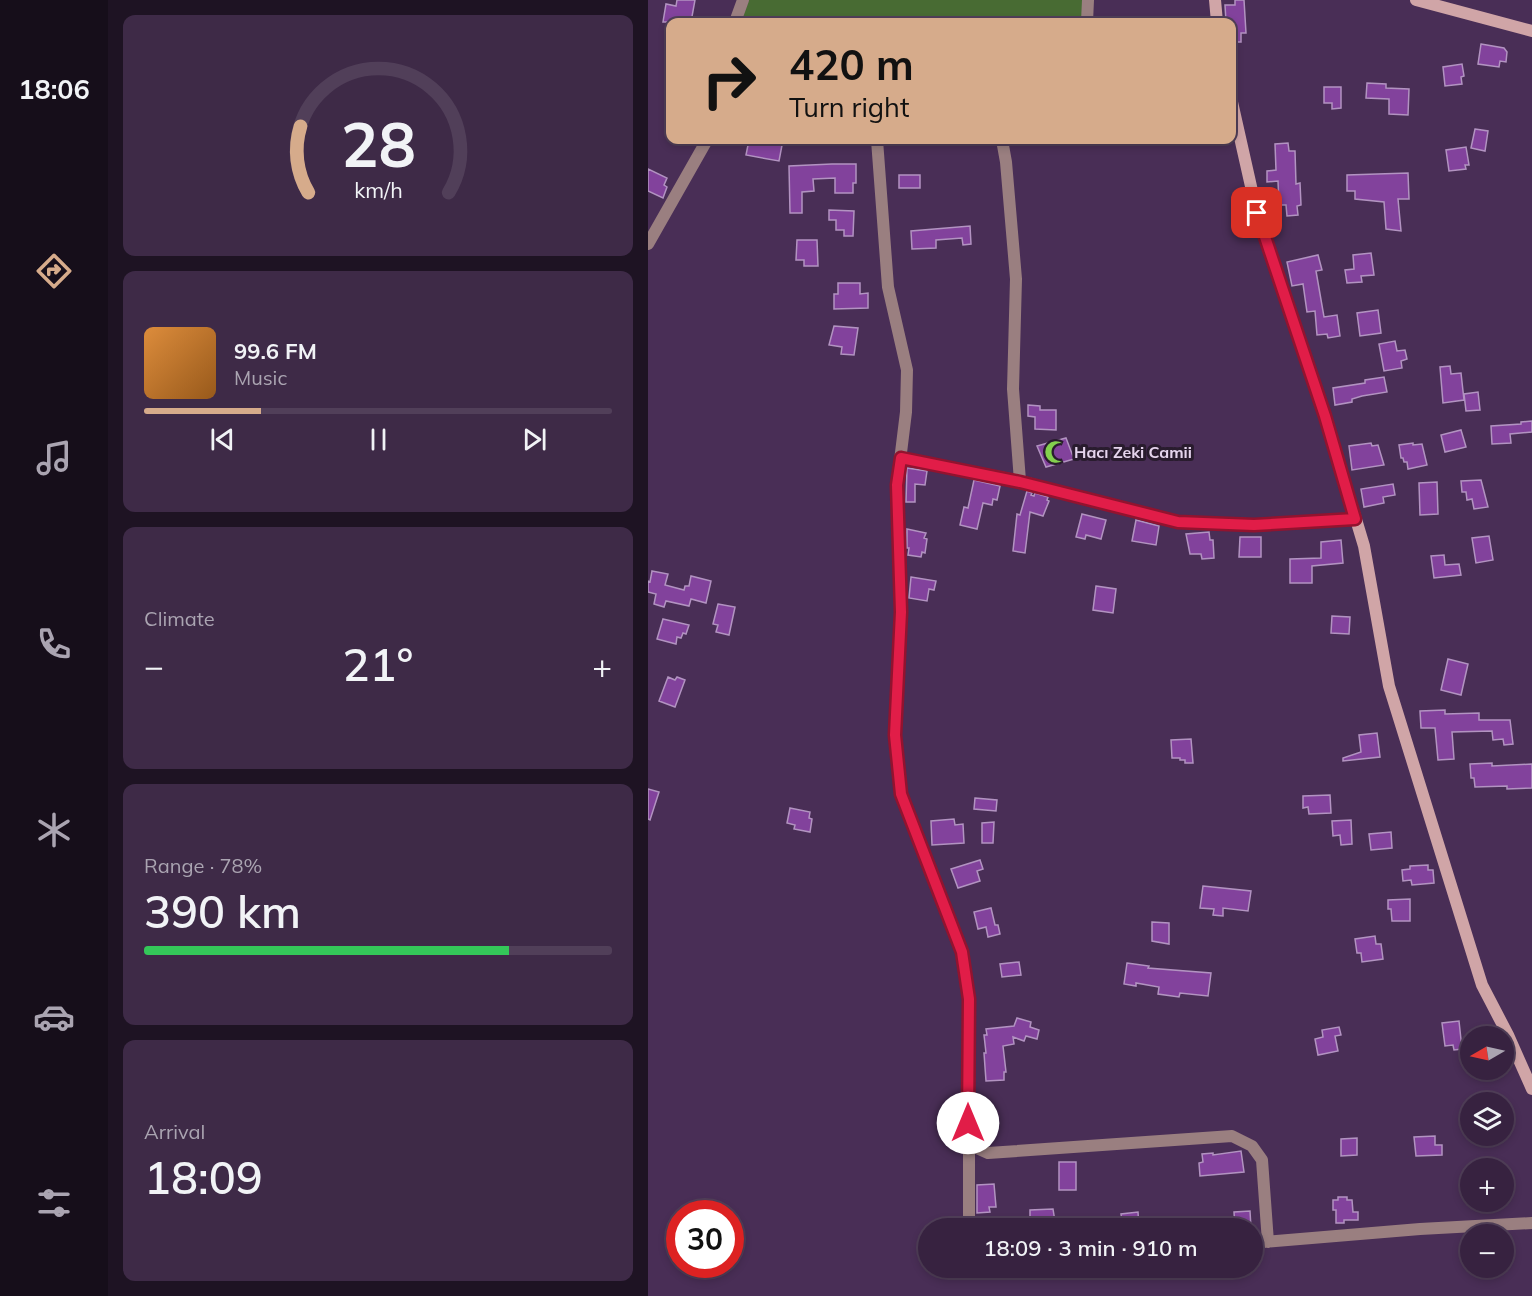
<!DOCTYPE html>
<html lang="en">
<head>
<meta charset="utf-8">
<style>
	:root { --surface:#372240; --page:#3e2a47; --text:#f1f3f6; --muted:#aaa4b1; --line:#513f59; --accent:#d6ab8b }
	body { margin:0; font-family:Mulish,sans-serif; background:var(--page); color:var(--text); height:100vh; display:flex; flex-direction:column; font-size:22px; white-space:nowrap }
	* { box-sizing:border-box; margin:0 }
	p { font-size:20px; color:var(--muted) }
	.icon { flex:none; width:33px; height:33px; fill:none; stroke:currentColor; stroke-width:2; stroke-linecap:round; stroke-linejoin:round }
	.map { position:relative; flex:1; overflow:hidden }
	.panel { display:flex; flex-direction:column; gap:15px; padding:15px; background:#1e1323; width:540px }
	.panel>* { flex:none }
	.top-card { position:absolute; left:18px; top:18px; width:570px; height:126px; border-radius:12px; box-shadow:0 3px 9px #0003,0 0 0 2px var(--line); background:#d6ab8b; color:#111; overflow:hidden }
	.needle { width:39px; rotate:261deg }
	.fabs { position:absolute; left:812px; top:1026px; display:grid; gap:12px }
	.fabs a { display:grid; place-items:center; width:54px; height:54px; border-radius:50%; background:var(--surface); box-shadow:0 3px 9px #0003,0 0 0 2px var(--line); font-size:30px }
	.speed { position:absolute; left:18px; top:1200px; display:flex; gap:12px; font-size:30px; font-weight:700; text-align:center }
	.speed>* { display:grid; place-content:center; width:78px; height:78px; border-radius:50%; background:var(--surface); box-shadow:0 3px 9px #0003,0 0 0 2px var(--line); line-height:1 }
	.speed .limit { border:9px solid #d22; background:#fff; color:#111 }
	.pin { position:absolute; display:grid; place-items:center; width:51px; height:51px; color:#fff; margin:-26px; border-radius:12px; box-shadow:0 3px 9px #0006 }
	.me { position:absolute; width:66px; margin:-33px; rotate:0deg; stroke-linejoin:round; filter:drop-shadow(0 0 4px #0008) }
	.turn { display:flex; align-items:center; gap:21px; height:126px; padding:0 24px; font-size:27px }
	.turn .icon { width:78px; height:78px; stroke-width:2.5 }
	.turn b { display:block; font-size:42px; line-height:51px }
	.big { font-size:45px; font-weight:600; line-height:1.1 }
	.panel .tile { flex:1; display:flex; flex-direction:column; justify-content:center; gap:9px; min-width:0; padding:0 21px; border-radius:12px; background:var(--page) }
	.panel .dial { align-items:center; gap:0 }
	.dial svg { height:156px; overflow:visible; fill:none; stroke:var(--line); stroke-width:7; stroke-linecap:round; text-anchor:middle }
	.dial text { fill:var(--text); stroke:none }
	.song { display:flex; align-items:center; gap:18px }
	.cover { width:72px; height:72px; border-radius:9px; background:linear-gradient(135deg,hsl(30 70% 55%),hsl(30 70% 35%)) }
	.played { height:6px; border-radius:3px; background:linear-gradient(90deg,var(--accent) 25%,var(--line) 25%) }
	.keys { display:flex; justify-content:space-around; direction:ltr }
	.heat { display:flex; justify-content:space-between; align-items:center; font-size:33px; direction:ltr }
	.charge { height:9px; border-radius:4px; background:linear-gradient(90deg,#34c759 78%,var(--line) 0) }
	.trip { position:absolute; left:270px; top:1218px; width:345px; height:60px; border-radius:30px; background:var(--surface); box-shadow:0 3px 9px #0003,0 0 0 2px var(--line); font-weight:600; line-height:60px; text-align:center }
	main { display:flex; flex:1; min-height:0 }
	.menu { display:flex; flex-direction:column; width:108px; justify-content:space-around; align-items:center; background:#160e1a; color:var(--muted) }
	.menu .icon { width:42px; height:42px }
	.menu .current { color:var(--accent) }
	.menu b { font-size:27px; color:var(--text) }
	.map>svg:first-child { display:block }
	.green { fill:#486b33 }
	.building { fill:#82429c; stroke:#b293c1; stroke-width:1.5 }
	.lines { fill:none; stroke-linecap:round; stroke-linejoin:round }
	.street { stroke:#9a7f80; stroke-width:12 }
	.secondary { stroke:#d0a5a7; stroke-width:12 }
	.route-casing { stroke:#92132f; stroke-width:15 }
	.route { stroke:#e11d48; stroke-width:10 }
	.labels { text-anchor:middle; dominant-baseline:central; stroke-width:6; stroke-linejoin:round; paint-order:stroke }
	.poi-label { font-size:16px; font-weight:bold; fill:#e5d4ed; stroke:#291c2e; text-anchor:start }
</style>
</head>
<body>
<main>
<nav class="menu">
<b>18:06</b>
<svg class="icon current" aria-label="directions" viewBox="0 0 24 24"><path d="M12 3l9 9-9 9-9-9zM9 14v-3h6M13 9l2 2-2 2"/></svg>
<svg class="icon" aria-label="music" viewBox="0 0 24 24"><path d="M9 18V5l10-2v13"/><circle cx="6" cy="18" r="3"/><circle cx="16" cy="16" r="3"/></svg>
<svg class="icon" aria-label="phone" viewBox="0 0 24 24"><path d="M5 4h4l2 5-3 2q2 4 5 5l2-3 5 2v4C11 20 4 13 5 4z"/></svg>
<svg class="icon" aria-label="climate" viewBox="0 0 24 24"><path d="M12 3v18M4 7l16 10M4 17L20 7"/></svg>
<svg class="icon" aria-label="car" viewBox="0 0 24 24"><path d="M5 17H2v-5l4-1 3-4h7l3 4 3 1v5h-3M9 17h6M6 11h13"/><circle cx="7" cy="17" r="2"/><circle cx="17" cy="17" r="2"/></svg>
<svg class="icon" aria-label="filters" viewBox="0 0 24 24"><path d="M4 7h16M4 17h16"/><circle cx="9" cy="7" r="2"/><circle cx="15" cy="17" r="2"/></svg>
</nav>
<section class="panel">
<div class="tile dial"><svg viewBox="0 0 100 80">
<path d="M14 69A42 42 0 1 1 86 69"/>
<path d="M14 69A42 42 0 0 1 10 35" stroke="#d6ab8b"/>
<text x="50" y="56" font-size="32" font-weight="700">28</text>
<text x="50" y="72" font-size="11">km/h</text>
</svg></div>
<div class="tile">
<div class="song"><i class="cover"></i><div><b>99.6 FM</b><p>Music</p></div></div>
<div class="played"></div>
<div class="keys"><svg class="icon" aria-label="previous" viewBox="0 0 24 24"><path d="M18 5L8 12l10 7zM5 5v14"/></svg><svg class="icon" aria-label="pause" viewBox="0 0 24 24"><path d="M8 5v14M16 5v14"/></svg><svg class="icon" aria-label="next" viewBox="0 0 24 24"><path d="M6 5l10 7-10 7zM19 5v14"/></svg></div>
</div>
<div class="tile"><p>Climate</p>
<div class="heat"><a>−</a><b class="big">21°</b><a>+</a></div>
</div>
<div class="tile"><p>Range · 78%</p><b class="big">390 km</b><div class="charge"></div></div>
<div class="tile"><p>Arrival</p><b class="big">18:09</b></div>
</section>
<div class="map">
<svg width="884" height="1296" viewBox="0 0 884 1296">
	<rect width="100%" height="100%" fill="#492e56"/>
	<path class="green" d="M 101,0 L 435,0 L 435,22 L 93,22 Z"/>
	<path class="building" d="M 29,0 L 47,0 L 43,22 L 34,21 L 34,22 L 15,22 L 18,4 L 28,6 Z
		M 587,0 L 596,0 L 598,33 L 593,33 L 593,42 L 584,42 L 584,22 L 578,22 L 577,5 L 587,5 Z
		M 833,44 L 856,48 L 859,52 L 858,62 L 852,61 L 851,67 L 830,64 Z
		M 814,64 L 816,76 L 813,77 L 814,84 L 797,86 L 795,67 Z
		M 719,83 L 738,84 L 738,88 L 761,89 L 760,115 L 741,114 L 741,99 L 718,98 Z
		M 676,87 L 693,87 L 693,108 L 684,109 L 684,103 L 676,103 Z
		M 827,129 L 840,131 L 837,151 L 823,148 Z
		M 101,140 L 135,140 L 131,161 L 98,155 Z
		M 640,143 L 641,151 L 647,151 L 648,184 L 652,183 L 653,205 L 649,206 L 650,215 L 639,216 L 638,205 L 631,205 L 630,181 L 619,182 L 619,171 L 628,170 L 627,144 Z
		M 818,147 L 821,165 L 817,165 L 818,169 L 801,171 L 798,150 Z
		M 184,164 L 208,164 L 208,183 L 205,183 L 205,193 L 187,193 L 187,178 L 165,179 L 166,191 L 154,192 L 154,213 L 142,213 L 141,166 Z
		M 0,169 L 19,178 L 16,185 L 19,187 L 15,198 L 0,191 Z
		M 760,173 L 761,199 L 750,199 L 753,231 L 738,229 L 736,202 L 707,199 L 707,191 L 699,191 L 699,175 Z
		M 251,175 L 272,175 L 272,188 L 251,188 Z
		M 181,210 L 206,211 L 205,236 L 196,236 L 196,230 L 188,230 L 188,220 L 181,220 Z
		M 322,226 L 323,244 L 315,245 L 314,238 L 288,240 L 288,248 L 264,249 L 263,231 Z
		M 149,240 L 169,240 L 170,266 L 156,266 L 156,260 L 148,260 Z
		M 723,253 L 726,275 L 713,276 L 714,282 L 699,283 L 697,270 L 706,269 L 705,255 Z
		M 670,255 L 674,270 L 668,271 L 676,317 L 689,315 L 692,336 L 680,338 L 679,334 L 669,335 L 667,311 L 659,312 L 655,284 L 644,286 L 639,262 Z
		M 190,283 L 212,283 L 212,294 L 220,293 L 220,308 L 186,309 L 186,294 L 190,294 Z
		M 730,310 L 733,333 L 712,336 L 709,313 Z
		M 186,326 L 210,328 L 206,355 L 193,354 L 194,347 L 181,345 Z
		M 747,341 L 749,351 L 757,350 L 759,359 L 753,361 L 754,368 L 736,371 L 731,344 Z
		M 802,366 L 803,374 L 813,373 L 816,400 L 795,403 L 792,367 Z
		M 736,377 L 739,392 L 714,396 L 704,399 L 704,402 L 687,405 L 685,388 L 717,383 L 717,380 Z
		M 830,392 L 832,410 L 818,411 L 816,394 Z
		M 380,405 L 392,406 L 392,410 L 408,410 L 408,430 L 387,429 L 387,417 L 380,416 Z
		M 884,421 L 884,432 L 862,434 L 863,443 L 844,444 L 843,426 L 873,424 L 873,422 Z
		M 813,430 L 818,447 L 797,452 L 793,435 Z
		M 418,438 L 426,459 L 398,467 L 389,446 Z
		M 723,443 L 724,446 L 730,445 L 736,465 L 704,470 L 701,446 Z
		M 765,443 L 765,445 L 774,444 L 779,465 L 760,469 L 759,462 L 756,462 L 755,458 L 753,458 L 751,445 Z
		M 259,468 L 279,471 L 277,485 L 267,484 L 267,502 L 258,502 Z
		M 326,480 L 352,486 L 349,500 L 345,499 L 344,505 L 335,503 L 329,529 L 312,525 L 316,507 L 320,508 Z
		M 833,480 L 840,507 L 826,509 L 824,499 L 819,500 L 818,492 L 814,492 L 813,481 Z
		M 789,482 L 790,514 L 772,515 L 771,483 Z
		M 745,484 L 747,495 L 735,497 L 736,503 L 716,507 L 713,489 Z
		M 379,491 L 384,493 L 383,495 L 386,496 L 387,493 L 400,497 L 399,500 L 401,501 L 395,516 L 382,512 L 377,553 L 365,551 L 369,514 L 372,515 Z
		M 434,514 L 458,520 L 453,539 L 438,535 L 437,539 L 428,537 Z
		M 488,520 L 511,526 L 508,545 L 484,541 Z
		M 259,529 L 278,533 L 276,538 L 279,539 L 277,553 L 274,552 L 273,557 L 260,555 L 261,548 L 259,548 Z
		M 561,532 L 562,540 L 565,540 L 566,558 L 554,559 L 553,554 L 542,554 L 538,534 Z
		M 841,536 L 845,560 L 828,563 L 824,538 Z
		M 592,537 L 613,537 L 613,557 L 591,557 Z
		M 693,540 L 695,563 L 664,566 L 664,583 L 642,583 L 642,559 L 673,558 L 673,542 Z
		M 796,555 L 797,565 L 811,564 L 813,575 L 786,578 L 783,556 Z
		M 4,571 L 20,574 L 17,585 L 36,590 L 37,586 L 41,586 L 43,576 L 63,581 L 58,603 L 43,599 L 41,606 L 18,601 L 16,607 L 6,604 L 8,594 L 0,592 L 0,581 L 2,582 Z
		M 263,577 L 288,581 L 286,590 L 281,589 L 279,601 L 261,598 Z
		M 448,586 L 468,589 L 465,613 L 445,610 Z
		M 70,604 L 87,607 L 81,635 L 68,632 L 70,625 L 65,624 Z
		M 684,616 L 702,617 L 701,634 L 683,633 Z
		M 15,619 L 41,625 L 38,634 L 35,633 L 33,638 L 29,637 L 28,644 L 9,639 Z
		M 800,659 L 820,664 L 813,695 L 793,690 Z
		M 20,677 L 27,680 L 29,677 L 37,680 L 27,707 L 11,701 Z
		M 797,710 L 797,714 L 831,713 L 831,720 L 862,720 L 865,744 L 856,745 L 855,739 L 845,740 L 844,731 L 804,732 L 806,759 L 790,760 L 787,728 L 773,728 L 772,711 Z
		M 729,733 L 732,757 L 695,761 L 695,758 L 713,752 L 711,735 Z
		M 543,739 L 545,763 L 537,763 L 537,760 L 532,760 L 532,758 L 524,758 L 523,740 Z
		M 844,763 L 844,766 L 884,764 L 884,788 L 859,789 L 859,786 L 827,787 L 826,778 L 823,778 L 822,764 Z
		M 0,789 L 11,792 L 2,820 L 0,819 Z
		M 682,795 L 683,813 L 661,814 L 660,807 L 655,808 L 655,796 Z
		M 327,798 L 349,800 L 348,811 L 326,809 Z
		M 142,808 L 162,812 L 161,818 L 164,819 L 162,832 L 146,829 L 147,825 L 139,823 Z
		M 306,819 L 307,825 L 315,824 L 316,843 L 284,845 L 283,821 Z
		M 703,820 L 704,844 L 693,845 L 692,835 L 685,836 L 684,821 Z
		M 346,822 L 345,843 L 334,843 L 334,823 Z
		M 743,832 L 744,848 L 723,850 L 721,834 Z
		M 332,860 L 335,869 L 329,871 L 332,881 L 310,888 L 303,869 Z
		M 780,865 L 780,870 L 785,870 L 786,883 L 764,885 L 763,880 L 755,881 L 754,870 L 762,869 L 762,866 Z
		M 555,886 L 603,891 L 600,911 L 575,908 L 575,916 L 565,915 L 566,909 L 552,908 Z
		M 762,899 L 762,921 L 744,921 L 743,909 L 740,909 L 740,900 Z
		M 343,908 L 347,925 L 350,925 L 352,934 L 340,937 L 338,927 L 330,929 L 326,912 Z
		M 504,922 L 521,923 L 521,944 L 504,941 Z
		M 727,936 L 728,944 L 733,944 L 735,959 L 714,962 L 713,953 L 709,953 L 707,939 Z
		M 371,962 L 373,975 L 354,977 L 352,964 Z
		M 479,963 L 501,966 L 500,968 L 563,973 L 560,996 L 532,993 L 531,997 L 510,994 L 511,987 L 488,983 L 488,986 L 476,984 Z
		M 369,1018 L 383,1022 L 382,1027 L 391,1030 L 389,1039 L 378,1036 L 376,1041 L 365,1037 L 366,1044 L 355,1046 L 358,1072 L 356,1072 L 356,1080 L 338,1081 L 336,1053 L 338,1053 L 336,1035 L 339,1035 L 338,1029 L 366,1026 Z
		M 811,1021 L 814,1049 L 806,1050 L 805,1045 L 797,1046 L 794,1023 Z
		M 691,1027 L 693,1035 L 687,1036 L 690,1051 L 670,1055 L 667,1039 L 675,1037 L 674,1030 Z
		M 787,1136 L 787,1145 L 794,1145 L 794,1155 L 768,1156 L 766,1137 Z
		M 709,1138 L 709,1155 L 693,1156 L 693,1139 Z
		M 593,1151 L 596,1172 L 552,1176 L 551,1163 L 555,1162 L 554,1154 L 565,1153 L 565,1155 Z
		M 411,1162 L 428,1162 L 428,1190 L 411,1190 Z
		M 346,1184 L 348,1207 L 341,1207 L 342,1212 L 329,1213 L 329,1185 Z
		M 690,1197 L 699,1197 L 699,1200 L 704,1200 L 705,1212 L 710,1212 L 710,1220 L 696,1220 L 696,1223 L 688,1223 L 688,1210 L 685,1210 L 685,1200 L 690,1200 Z
		M 405,1209 L 408,1228 L 382,1228 L 382,1210 Z
		M 602,1211 L 603,1228 L 587,1228 L 586,1212 Z
		M 490,1212 L 491,1228 L 475,1228 L 473,1214 Z"/>
	<g class="lines">
		<path class="street" d="M 87,22 L 95,0
			M 439,22 L 440,0
			M 229,140 L 240,287 L 259,370 L 258,412 L 249,485 L 253,611 L 247,735 L 253,794 L 314,952 L 321,999 L 321,1228
			M 354,140 L 358,162 L 368,279 L 365,389 L 372,481
			M 0,244 L 59,140
			M 253,458 L 372,481 L 530,522 L 606,525 L 707,519
			M 320,1144 L 340,1153 L 584,1136 L 604,1146 L 614,1160 L 620,1242
			M 604,1243 L 772,1229 L 884,1223"/>
		<path class="secondary" d="M 567,0 L 569,22
			M 768,0 L 884,31
			M 584,102 L 609,213 L 677,416 L 716,546 L 741,686 L 834,985 L 860,1035 L 884,1089"/>
	</g>
	<g class="lines">
		<g class="route-casing">
			<path id="route" d="M 320,1123 L 321,999 L 314,952 L 253,794 L 247,735 L 253,612 L 249,485 L 253,458 L 372,482 L 530,522 L 606,525 L 707,519 L 677,416 L 609,213"/>
		</g>
		<use href="#route" class="route"/>
	</g>
	<defs>
		<g id="mosque-bare" transform="scale(1.8)"><path d="M3.5-4.9A6 6 0 1 0 3.5 4.9A5 5 0 1 1 3.5-4.9Z" fill="#83d04e" stroke="#291c2e" stroke-width="2.5" paint-order="stroke"/></g>
	</defs>
	<g fill-rule="evenodd">
		<use href="#mosque-bare" x="408" y="452"/>
	</g>
	<g class="labels">
		<g class="poi-label">
			<text x="426" y="452">Hacı Zeki Camii</text>
		</g>
	</g>
</svg>
<div class="fabs">
<a><svg class="needle" viewBox="-14 -14 28 28"><path d="M0-13l5 13h-10z" fill="#e53935"/><path d="M0 13l5-13h-10z" fill="#aaa4b1"/></svg></a>
<a><svg class="icon" aria-label="layers" viewBox="0 0 24 24"><path d="M12 4l9 5-9 5-9-5zM3 14l9 5 9-5"/></svg></a>
<a>+</a>
<a>−</a>
</div>
<div class="speed"><div class="limit">30</div></div>
<div class="pin" style="left:609px;top:213px;background:#d93025"><svg class="icon" aria-label="arrive" viewBox="0 0 24 24"><path d="M6 21V4h12l-3 4 3 4H6"/></svg></div>
<svg class="me" style="left:320px;top:1123px" viewBox="-20 -20 40 40"><circle r="19" fill="#fff"/><path d="M0-13L10 11 0 6-10 11z" fill="#e11d48"/></svg>
<div class="trip">18:09 · 3 min · 910 m</div>
<div class="top-card">
<div class="turn"><svg class="icon" aria-label="right" viewBox="0 0 24 24"><path d="M7 20v-9h11M14 6l5 5-5 5"/></svg><div><b>420 m</b>Turn right</div></div>
</div>
</div>
</main>
</body>
</html>
